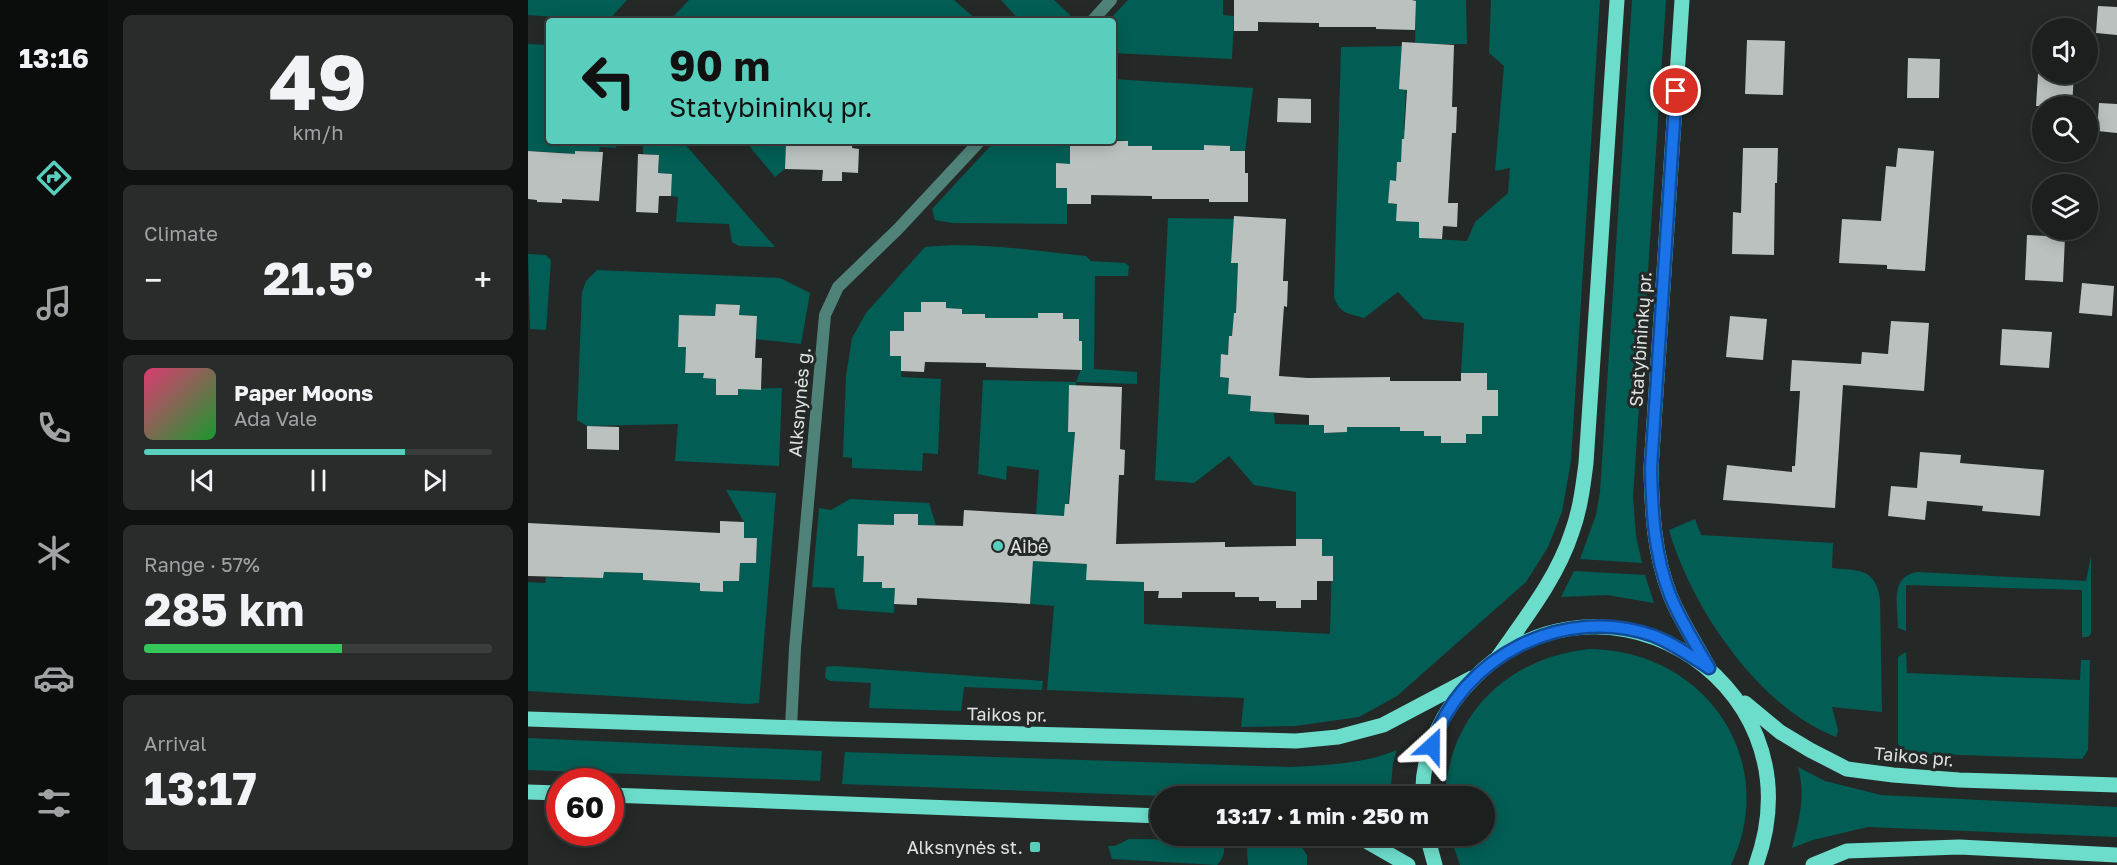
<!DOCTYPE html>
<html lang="en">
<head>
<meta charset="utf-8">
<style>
	:root { --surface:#1b1f1e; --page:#282c2b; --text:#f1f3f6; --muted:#a0a2a4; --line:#393d3c; --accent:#5acebc }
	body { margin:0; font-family:"Golos Text",sans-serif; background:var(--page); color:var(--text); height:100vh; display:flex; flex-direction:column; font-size:22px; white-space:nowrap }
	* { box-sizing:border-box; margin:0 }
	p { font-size:20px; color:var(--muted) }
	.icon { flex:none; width:33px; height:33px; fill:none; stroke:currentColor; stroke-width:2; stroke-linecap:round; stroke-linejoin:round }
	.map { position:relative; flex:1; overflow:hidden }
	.side { display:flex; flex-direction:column; gap:15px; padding:15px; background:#0f1110; width:420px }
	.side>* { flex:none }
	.hud { position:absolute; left:18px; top:18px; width:570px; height:126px; border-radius:6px; box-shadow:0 3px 15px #0003,0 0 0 2px var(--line); background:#5acebc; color:#111; overflow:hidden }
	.fabs { position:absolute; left:1504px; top:18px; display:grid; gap:12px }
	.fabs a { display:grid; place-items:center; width:66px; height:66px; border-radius:50%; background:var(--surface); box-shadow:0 3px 15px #0003,0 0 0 2px var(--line); font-size:30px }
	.speed { position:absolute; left:18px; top:768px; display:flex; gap:12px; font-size:30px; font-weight:700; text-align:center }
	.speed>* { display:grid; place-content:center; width:78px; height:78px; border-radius:50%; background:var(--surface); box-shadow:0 3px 15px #0003,0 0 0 2px var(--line); line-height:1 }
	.speed .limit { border:9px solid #d22; background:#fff; color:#111 }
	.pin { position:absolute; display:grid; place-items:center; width:51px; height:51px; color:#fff; margin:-26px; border:3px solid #fff; border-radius:50%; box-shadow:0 2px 6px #0007 }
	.me { position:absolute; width:66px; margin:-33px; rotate:24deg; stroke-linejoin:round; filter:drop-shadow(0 0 4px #0008) }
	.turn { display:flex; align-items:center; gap:21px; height:126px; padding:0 24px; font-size:27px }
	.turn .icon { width:78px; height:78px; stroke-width:2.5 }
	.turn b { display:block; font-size:42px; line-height:51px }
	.big { font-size:45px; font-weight:700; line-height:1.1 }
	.side .card { flex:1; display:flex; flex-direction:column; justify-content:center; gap:9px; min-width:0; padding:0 21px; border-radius:9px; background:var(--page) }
	.side .dial { align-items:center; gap:0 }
	.dial b { font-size:78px; line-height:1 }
	.song { display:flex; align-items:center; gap:18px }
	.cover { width:72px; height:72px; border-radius:9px; background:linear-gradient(135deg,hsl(340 70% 55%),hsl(130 70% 35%)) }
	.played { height:6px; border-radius:3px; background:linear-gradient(90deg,var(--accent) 75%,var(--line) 75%) }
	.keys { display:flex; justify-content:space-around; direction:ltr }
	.heat { display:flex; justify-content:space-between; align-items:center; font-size:33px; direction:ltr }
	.charge { height:9px; border-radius:4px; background:linear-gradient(90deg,#34c759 57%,var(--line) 0) }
	.trip { position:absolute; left:622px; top:786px; width:345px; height:60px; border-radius:30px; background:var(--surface); box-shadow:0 3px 15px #0003,0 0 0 2px var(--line); font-weight:700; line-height:60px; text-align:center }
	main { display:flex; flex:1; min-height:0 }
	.tabs { display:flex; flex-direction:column; width:108px; justify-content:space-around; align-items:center; background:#0b0c0c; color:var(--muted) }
	.tabs .icon { width:42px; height:42px }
	.tabs .active { color:var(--accent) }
	.tabs b { font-size:27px; color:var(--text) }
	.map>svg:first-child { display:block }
	.green { fill:#025e54 }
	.building { fill:#bac1bf }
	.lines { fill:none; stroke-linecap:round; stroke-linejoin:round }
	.street { stroke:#4f8279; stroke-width:12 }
	.primary { stroke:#6dddcb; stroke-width:15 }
	.route-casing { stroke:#114b97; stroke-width:15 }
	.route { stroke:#1a73e8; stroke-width:10 }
	.poi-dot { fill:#5acebc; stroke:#242928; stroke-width:2 }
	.labels { text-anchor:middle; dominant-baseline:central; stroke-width:6; stroke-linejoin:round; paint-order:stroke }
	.street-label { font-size:18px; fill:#dfe2e1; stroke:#242928 }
	.poi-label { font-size:18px; fill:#dfe2e1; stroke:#242928; text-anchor:start }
</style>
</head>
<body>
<main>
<nav class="tabs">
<b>13:16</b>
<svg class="icon active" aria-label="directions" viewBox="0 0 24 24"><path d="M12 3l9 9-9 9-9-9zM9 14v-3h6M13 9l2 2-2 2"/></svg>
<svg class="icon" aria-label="music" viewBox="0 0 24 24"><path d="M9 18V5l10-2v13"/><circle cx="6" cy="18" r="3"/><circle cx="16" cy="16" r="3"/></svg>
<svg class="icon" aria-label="phone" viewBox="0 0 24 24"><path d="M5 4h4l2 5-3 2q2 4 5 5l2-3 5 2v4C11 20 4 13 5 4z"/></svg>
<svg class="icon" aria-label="climate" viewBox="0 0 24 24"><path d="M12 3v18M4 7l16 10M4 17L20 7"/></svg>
<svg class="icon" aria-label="car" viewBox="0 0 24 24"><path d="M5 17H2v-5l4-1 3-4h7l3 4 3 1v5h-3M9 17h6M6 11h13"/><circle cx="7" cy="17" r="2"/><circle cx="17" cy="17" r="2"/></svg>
<svg class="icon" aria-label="filters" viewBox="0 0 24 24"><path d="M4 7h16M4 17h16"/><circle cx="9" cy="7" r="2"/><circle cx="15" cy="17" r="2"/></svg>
</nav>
<section class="side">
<div class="card dial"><b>49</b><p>km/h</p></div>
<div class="card"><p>Climate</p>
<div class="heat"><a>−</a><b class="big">21.5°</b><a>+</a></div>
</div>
<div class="card">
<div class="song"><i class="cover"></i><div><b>Paper Moons</b><p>Ada Vale</p></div></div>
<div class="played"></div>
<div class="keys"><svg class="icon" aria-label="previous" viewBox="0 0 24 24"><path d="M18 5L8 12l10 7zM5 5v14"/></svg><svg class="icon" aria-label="pause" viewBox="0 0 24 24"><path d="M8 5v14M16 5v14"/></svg><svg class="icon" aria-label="next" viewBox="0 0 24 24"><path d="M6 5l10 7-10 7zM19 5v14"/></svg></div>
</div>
<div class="card"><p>Range · 57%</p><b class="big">285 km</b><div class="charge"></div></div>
<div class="card"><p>Arrival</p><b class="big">13:17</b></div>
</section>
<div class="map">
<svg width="1589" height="865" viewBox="0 0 1589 865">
	<rect width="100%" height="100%" fill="#242928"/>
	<path class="green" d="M 0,0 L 99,0 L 80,21 L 0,15 Z
		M 161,0 L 426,0 L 450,21 L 141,21 Z
		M 473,0 L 526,0 L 542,15 L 544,21 L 492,21 Z
		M 600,0 L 695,0 L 695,15 L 706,16 L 704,59 L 585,53 L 585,21 L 580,21 Z
		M 884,0 L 938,0 L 939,44 L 902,44 L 887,46 L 888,1 Z
		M 963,0 L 1072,0 L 1043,461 L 1034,512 L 1020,547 L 998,582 L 869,696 L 831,717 L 767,726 L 713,727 L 716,698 L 519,690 L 526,606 L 502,604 L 511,470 L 479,466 L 478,480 L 450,474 L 455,380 L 548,382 L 554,367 L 554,342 L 551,341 L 551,319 L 535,319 L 535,313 L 510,313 L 510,318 L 470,318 L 457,322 L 457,314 L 434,314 L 434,309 L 418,308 L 417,302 L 393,302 L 393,312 L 376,312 L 376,331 L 362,332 L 362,355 L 373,356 L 373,377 L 413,379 L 410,454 L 395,453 L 394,471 L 324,468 L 324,458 L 315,457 L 318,376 L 324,338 L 338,313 L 397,247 C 447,241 508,251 558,256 L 563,261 L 597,263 L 601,266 L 600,276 L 567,276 L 566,369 L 609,372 L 609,384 L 548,382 L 547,407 L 541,407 L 540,431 L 547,432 L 544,472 L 547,482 L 542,482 L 536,563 L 559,564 L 559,580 L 581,581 L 583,569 L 616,567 L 616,624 L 802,634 L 804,556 L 794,556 L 793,539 L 768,539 L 768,492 L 726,485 L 701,456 L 666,483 L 627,480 L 640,218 L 711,219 L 704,239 L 703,263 L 710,263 L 708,304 L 711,313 L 706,314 L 704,336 L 701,336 L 700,355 L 694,354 L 692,377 L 701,378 L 700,394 L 723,396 L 722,411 L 746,413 L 747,424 L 796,425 L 796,433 L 819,432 L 819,427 L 857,427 L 873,423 L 873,431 L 896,431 L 913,436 L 913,443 L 938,434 L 954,434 L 954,416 L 959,390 L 933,373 L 936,323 L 896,319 L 870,292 L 836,318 C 819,313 812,314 806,297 L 813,47 L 880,46 L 876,130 L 880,131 L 873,162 L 869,162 L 868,181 L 862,181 L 861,203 L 869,204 L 891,222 L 891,238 L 939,241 L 947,222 L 980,193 L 982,168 L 967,171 L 976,66 L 961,53 Z
		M 1104,0 L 1138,0 L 1105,497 L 1108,536 L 1114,563 L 1052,559 L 1068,515 L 1072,492 Z
		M 0,44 L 21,45 L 21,141 L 154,141 L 247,247 L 211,246 L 204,242 L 201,224 L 148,222 L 150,197 L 143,196 L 144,174 L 130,173 L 131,155 L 115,154 L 115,144 L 89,143 L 88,148 L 72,147 L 71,152 L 47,151 L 47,157 L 38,153 L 0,151 Z
		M 585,79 L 725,88 L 717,151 L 702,151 L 701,146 L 676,145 L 676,150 L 636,150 L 635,154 L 600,146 L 600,141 L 585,140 Z
		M 217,141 L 258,141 L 257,169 L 247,177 Z
		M 467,141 L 559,141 L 559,144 L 542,144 L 542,164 L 528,164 L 528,188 L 539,188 L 539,224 L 425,223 L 407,220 L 404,209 Z
		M 0,254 L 18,255 L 23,260 L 18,330 L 2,329 Z
		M 69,270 L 252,278 L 282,293 L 273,344 L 228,339 L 229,316 L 211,315 L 211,305 L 188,304 L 187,316 L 151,315 L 150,347 L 158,347 L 157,372 L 176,373 L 176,378 L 188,379 L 188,395 L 210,395 L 210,389 L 254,388 L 251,466 L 147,461 L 150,424 L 59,426 L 49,420 L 54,292 L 58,281 Z
		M 198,490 L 248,493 L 231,703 L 220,704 L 0,691 L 0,582 L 17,583 L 18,577 L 35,578 L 35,570 L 53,578 L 75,578 L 76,572 L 115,573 L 115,580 L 172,583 L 195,592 L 195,581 L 211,581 L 212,563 L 228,563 L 229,539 L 216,538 L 216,522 Z
		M 322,499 L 401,503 L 408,525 L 390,525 L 390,514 L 367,514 L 366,525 L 330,524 L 329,556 L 336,556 L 335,582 L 354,582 L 367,588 L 366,613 L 310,609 L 306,588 L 284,587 L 291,508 L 303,510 Z
		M 1167,519 L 1173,535 L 1305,543 L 1304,568 C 1330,571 1347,567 1352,599 L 1354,712 L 1304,707 L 1310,730 L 1308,737 C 1231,708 1163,607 1141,530 Z
		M 1563,556 L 1563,634 L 1560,637 L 1554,637 L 1554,590 L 1378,585 L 1378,631 L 1370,628 C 1370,606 1361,576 1390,572 L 1558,581 Z
		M 1046,571 L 1117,575 L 1126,603 L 1079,595 L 1033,597 Z
		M 1061,649 C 1176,650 1253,758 1203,865 L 932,865 L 922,836 L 957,836 L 957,796 L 917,796 C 922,713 980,658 1061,649 Z
		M 1378,652 L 1379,673 L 1552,680 L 1553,660 L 1562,660 L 1560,750 L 1554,759 L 1376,753 L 1370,744 L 1370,657 Z
		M 306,666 L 515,681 L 514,690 L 436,687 L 433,711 L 341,708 L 343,683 L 302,681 L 297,678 L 298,667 Z
		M 0,738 L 294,751 L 292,781 L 0,770 Z
		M 869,750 L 865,763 L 862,796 L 635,796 L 314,784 L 317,752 L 762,767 C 797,765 837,764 869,750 Z
		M 1270,767 L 1297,781 L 1353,795 L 1589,807 L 1589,837 L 1340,827 L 1285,840 L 1264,848 C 1271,821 1278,795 1270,767 Z
		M 601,839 L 693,840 C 699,848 696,858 689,865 L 584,859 L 580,846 L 587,846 Z
		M 724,841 L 773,846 L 779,855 L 779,865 L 720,865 L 719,849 Z"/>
	<path class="building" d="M 706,0 L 884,0 L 888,1 L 887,30 L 848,29 L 848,27 L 791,27 L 791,23 L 730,22 L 730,31 L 706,31 Z
		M 1570,6 L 1589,7 L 1589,35 L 1568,33 Z
		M 1219,40 L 1257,41 L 1255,95 L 1217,94 Z
		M 874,42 L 926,45 L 924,107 L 929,107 L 928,133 L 924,133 L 920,203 L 930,203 L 929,227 L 915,226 L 914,239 L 891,238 L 891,222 L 868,221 L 869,204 L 860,203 L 862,180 L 868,181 L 869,162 L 873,162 L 874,139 L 876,139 L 879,90 L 871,89 Z
		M 1380,58 L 1412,59 L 1411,98 L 1379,98 Z
		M 1510,74 L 1546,74 L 1544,106 L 1508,106 Z
		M 750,98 L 783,99 L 783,123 L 749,122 Z
		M 1571,103 L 1589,104 L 1589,133 L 1569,131 Z
		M 258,141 L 325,141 L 324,148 L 331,149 L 330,173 L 314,172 L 314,181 L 294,181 L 295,170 L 257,169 Z
		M 559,141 L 600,141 L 600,146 L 624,146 L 624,150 L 676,150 L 676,145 L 702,146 L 702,151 L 717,151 L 717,173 L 720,173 L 720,202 L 681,202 L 681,199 L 624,199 L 624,196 L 563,195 L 563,204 L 539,204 L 539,188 L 528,188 L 528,163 L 542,164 L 542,144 L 559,144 Z
		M 1215,148 L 1250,148 L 1249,183 L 1247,183 L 1246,255 L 1204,254 L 1205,212 L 1213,213 Z
		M 1370,148 L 1406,151 L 1397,271 L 1359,269 L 1359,265 L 1311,263 L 1314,219 L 1353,221 L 1358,166 L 1368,167 Z
		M 0,151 L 47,154 L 47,151 L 75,152 L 71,201 L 34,199 L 34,203 L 9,202 L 9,200 L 0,199 Z
		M 110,154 L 131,155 L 130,173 L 144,174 L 143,196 L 131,196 L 130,213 L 108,212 Z
		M 706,216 L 758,219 L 755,281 L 760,281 L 759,307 L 756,306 L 751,376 L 780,378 L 862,377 L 862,381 L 933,381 L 933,373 L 959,373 L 959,390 L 970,390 L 970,416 L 954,416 L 954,434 L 938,434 L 938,443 L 913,443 L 913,436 L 896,436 L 896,431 L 872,431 L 872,427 L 819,427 L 819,432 L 796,433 L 796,425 L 781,425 L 781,415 L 722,411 L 723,396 L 700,394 L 701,378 L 692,377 L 693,354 L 700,355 L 701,336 L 704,336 L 706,313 L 708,313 L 710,263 L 703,263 Z
		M 1499,235 L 1537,237 L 1535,282 L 1497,280 Z
		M 1554,283 L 1586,286 L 1584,316 L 1551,313 Z
		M 393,302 L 418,302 L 418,308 L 434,309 L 434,314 L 457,314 L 457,318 L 510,318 L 510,313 L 535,313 L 535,319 L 551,319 L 551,341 L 554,341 L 554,370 L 458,367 L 458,363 L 397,362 L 396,372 L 373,371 L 373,356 L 362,356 L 362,331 L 376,331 L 376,312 L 393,312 Z
		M 188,304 L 212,305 L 211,315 L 229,316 L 227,358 L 234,358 L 233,390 L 210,389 L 210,395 L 188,395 L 188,379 L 175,378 L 176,373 L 157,373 L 158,347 L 150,347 L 151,315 L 187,316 Z
		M 1202,316 L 1239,319 L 1235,360 L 1198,357 Z
		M 1363,321 L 1401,323 L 1396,391 L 1315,385 L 1307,508 L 1195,500 L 1199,465 L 1264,472 L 1264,466 L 1267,466 L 1272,391 L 1262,391 L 1264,360 L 1333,364 L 1334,352 L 1360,354 Z
		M 1474,329 L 1524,332 L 1521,368 L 1472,365 Z
		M 541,385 L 594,387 L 592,449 L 597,450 L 596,475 L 591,475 L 588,544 L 697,542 L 697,547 L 768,546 L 768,539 L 794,539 L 794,556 L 805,556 L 805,581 L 789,581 L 789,600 L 773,600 L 773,608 L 748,608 L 748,601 L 731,601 L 731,597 L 707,597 L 707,592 L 654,592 L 654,598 L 630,598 L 631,591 L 616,591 L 616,582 L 558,580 L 559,564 L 505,561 L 502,604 L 389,598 L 389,605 L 366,604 L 367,588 L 354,588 L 354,582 L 335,582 L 336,556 L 329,556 L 330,524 L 366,525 L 366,514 L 390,514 L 390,525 L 435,526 L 436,510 L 536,516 L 537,504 L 541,504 L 547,432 L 540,432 Z
		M 59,426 L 91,427 L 91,450 L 59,449 Z
		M 1392,452 L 1433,455 L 1432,463 L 1516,470 L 1512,516 L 1454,511 L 1455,506 L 1399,501 L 1397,520 L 1360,516 L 1363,486 L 1389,488 Z
		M 192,521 L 216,522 L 216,538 L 229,538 L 228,563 L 212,563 L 211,581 L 195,581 L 195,592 L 172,591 L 172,583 L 115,580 L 115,573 L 76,572 L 75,578 L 0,576 L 0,523 L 192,533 Z"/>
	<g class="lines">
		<path class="street" d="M 564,21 L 583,0
			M 263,727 L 267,648 L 297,315 L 310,287 L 370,229 L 452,141"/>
		<path class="primary" d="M 1154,0 L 1123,468 C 1124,512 1126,554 1142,595 C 1152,620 1168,644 1181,668
			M 970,657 C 998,617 1029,578 1044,532 C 1052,510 1055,487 1058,463 L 1089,0
			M 1217,703 L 1252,732 L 1282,750 L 1319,769 L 1365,775 L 1431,780 L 1589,785
			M 0,719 L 306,729 L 768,741 L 810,737 L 855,725 L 944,678
			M 0,792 L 32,793
			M 82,795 L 633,816
			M 895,796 C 893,762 909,722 931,695 C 1057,539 1297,674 1228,865
			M 822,836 L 838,841 L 880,865
			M 899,836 L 907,865
			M 1285,865 L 1319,851 L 1431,847 L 1589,855"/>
	</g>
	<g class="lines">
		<g class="route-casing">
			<path id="route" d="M 904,746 C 933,656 1036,604 1126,636 C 1146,644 1163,656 1181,668 C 1168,645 1152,620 1142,595 C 1126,554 1124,512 1123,468 L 1148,91"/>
		</g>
		<use href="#route" class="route"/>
	</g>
	<g class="poi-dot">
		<circle cx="470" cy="546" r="6"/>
		<rect x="501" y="841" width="12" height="12" rx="3"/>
	</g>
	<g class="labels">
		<g class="street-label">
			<text transform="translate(1112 339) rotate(-86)">Statybininkų pr.</text>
			<text transform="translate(271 402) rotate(-85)">Alksnynės g.</text>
			<text transform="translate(479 714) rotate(1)">Taikos pr.</text>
			<text transform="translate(1386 756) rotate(5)">Taikos pr.</text>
		</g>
		<g class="poi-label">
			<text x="482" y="546">Aibė</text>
			<text x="495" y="847" text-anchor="end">Alksnynės st.</text>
		</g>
	</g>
</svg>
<div class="fabs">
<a><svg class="icon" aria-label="sound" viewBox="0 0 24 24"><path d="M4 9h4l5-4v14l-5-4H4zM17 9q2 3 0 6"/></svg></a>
<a><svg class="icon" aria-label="search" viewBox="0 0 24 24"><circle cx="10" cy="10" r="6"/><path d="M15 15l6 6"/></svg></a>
<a><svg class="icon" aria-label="layers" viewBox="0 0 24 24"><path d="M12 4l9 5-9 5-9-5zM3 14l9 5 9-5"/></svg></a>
</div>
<div class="speed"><div class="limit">60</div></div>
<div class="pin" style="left:1148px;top:91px;background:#d93025"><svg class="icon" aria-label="arrive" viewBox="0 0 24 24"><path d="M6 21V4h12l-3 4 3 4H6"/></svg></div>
<svg class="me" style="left:904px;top:746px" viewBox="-20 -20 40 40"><path d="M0-17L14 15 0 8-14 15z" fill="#1a73e8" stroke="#fff" stroke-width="4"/></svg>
<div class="trip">13:17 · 1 min · 250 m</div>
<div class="hud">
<div class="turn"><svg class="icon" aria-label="left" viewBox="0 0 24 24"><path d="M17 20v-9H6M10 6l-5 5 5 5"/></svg><div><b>90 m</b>Statybininkų pr.</div></div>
</div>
</div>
</main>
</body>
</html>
